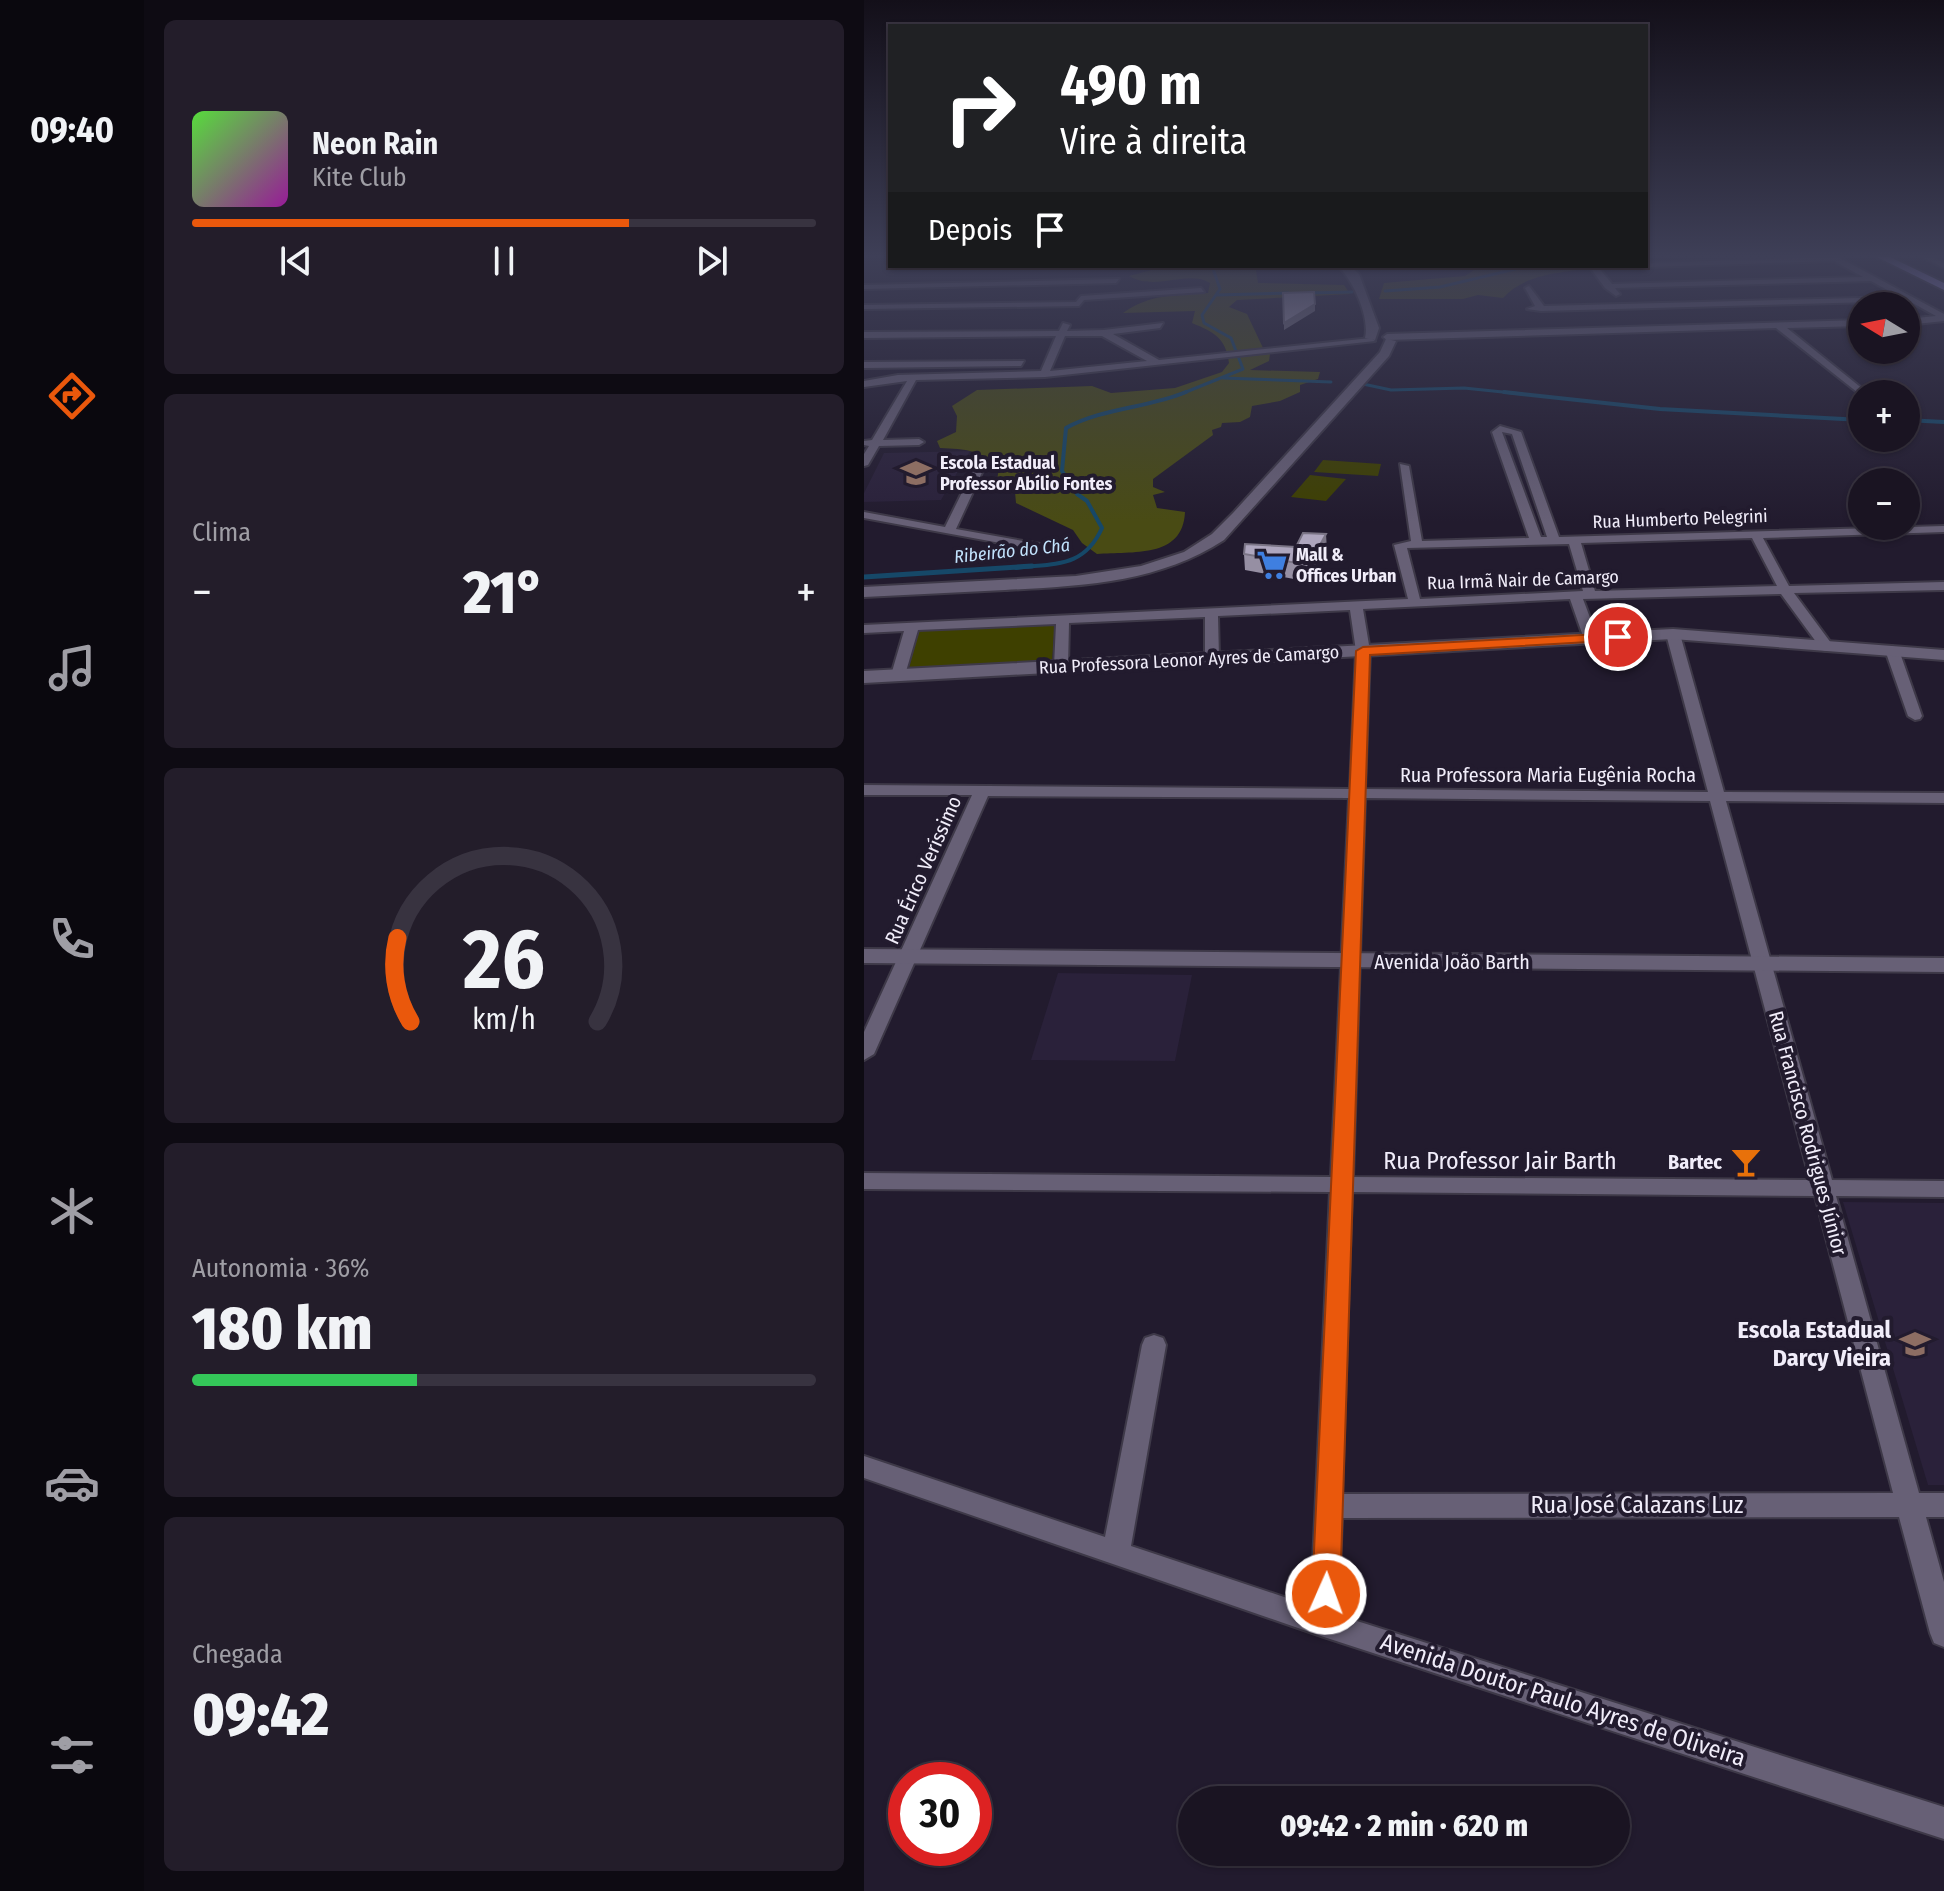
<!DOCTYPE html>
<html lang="pt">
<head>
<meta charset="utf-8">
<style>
	:root { --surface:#1a1422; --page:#231d2a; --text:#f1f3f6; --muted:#9f9ea5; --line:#383340; --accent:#ea580c }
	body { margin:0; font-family:"Fira Sans Condensed",sans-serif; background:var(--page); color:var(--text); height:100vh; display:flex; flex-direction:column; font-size:30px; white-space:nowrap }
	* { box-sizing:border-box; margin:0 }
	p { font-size:26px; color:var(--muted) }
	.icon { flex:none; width:44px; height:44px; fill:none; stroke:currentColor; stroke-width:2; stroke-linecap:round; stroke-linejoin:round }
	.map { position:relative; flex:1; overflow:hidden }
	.drawer { display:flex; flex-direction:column; gap:20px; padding:20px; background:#0e0b13; width:720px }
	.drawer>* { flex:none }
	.guide { position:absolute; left:24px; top:24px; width:760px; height:244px; border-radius:0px; box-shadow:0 2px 6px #0004,0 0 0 2px var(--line); background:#202124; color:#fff; overflow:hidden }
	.needle { width:52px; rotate:280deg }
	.tools { position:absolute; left:984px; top:292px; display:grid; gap:16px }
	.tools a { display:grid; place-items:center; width:72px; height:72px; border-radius:50%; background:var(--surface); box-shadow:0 2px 6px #0004,0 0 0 2px var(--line); font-size:40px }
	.speed { position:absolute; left:24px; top:1762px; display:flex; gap:16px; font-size:40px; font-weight:700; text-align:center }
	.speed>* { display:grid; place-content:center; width:104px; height:104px; border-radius:50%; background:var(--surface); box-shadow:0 2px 6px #0004,0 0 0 2px var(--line); line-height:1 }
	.speed .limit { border:12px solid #d22; background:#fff; color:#111 }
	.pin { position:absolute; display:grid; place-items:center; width:68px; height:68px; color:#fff; margin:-34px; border:4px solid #fff; border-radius:50%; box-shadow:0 2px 8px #0007 }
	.me { position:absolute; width:88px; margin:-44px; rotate:2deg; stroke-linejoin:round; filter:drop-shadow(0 0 6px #0008) }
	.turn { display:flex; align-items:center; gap:28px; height:168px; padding:0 40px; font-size:36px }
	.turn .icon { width:104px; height:104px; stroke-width:2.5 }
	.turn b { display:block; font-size:56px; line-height:68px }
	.then { display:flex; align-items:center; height:76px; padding:0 40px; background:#0003; gap:16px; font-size:30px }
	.big { font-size:60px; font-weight:800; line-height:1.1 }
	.drawer .widget { flex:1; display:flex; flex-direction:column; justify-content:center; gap:12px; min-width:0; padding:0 28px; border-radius:12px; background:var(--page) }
	.drawer .dial { align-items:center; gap:0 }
	.dial svg { height:208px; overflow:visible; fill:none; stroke:var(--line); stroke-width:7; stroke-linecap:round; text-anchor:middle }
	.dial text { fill:var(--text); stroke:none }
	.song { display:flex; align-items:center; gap:24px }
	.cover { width:96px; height:96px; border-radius:12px; background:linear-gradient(135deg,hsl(110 70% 55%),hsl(300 70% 35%)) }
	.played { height:8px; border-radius:4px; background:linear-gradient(90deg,var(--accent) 70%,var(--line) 70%) }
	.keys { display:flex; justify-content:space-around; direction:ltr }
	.heat { display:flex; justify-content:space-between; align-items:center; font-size:44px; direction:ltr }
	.charge { height:12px; border-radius:6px; background:linear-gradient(90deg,#34c759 36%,var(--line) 0) }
	.trip { position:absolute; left:314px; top:1786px; width:452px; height:80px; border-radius:40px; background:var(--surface); box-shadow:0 2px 6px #0004,0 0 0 2px var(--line); font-weight:800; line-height:80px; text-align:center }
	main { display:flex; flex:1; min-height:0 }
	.tabs { display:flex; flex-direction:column; width:144px; justify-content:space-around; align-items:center; background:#0a080e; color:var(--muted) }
	.tabs .icon { width:56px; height:56px }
	.tabs .selected { color:var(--accent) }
	.tabs b { font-size:36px; color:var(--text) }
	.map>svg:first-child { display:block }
	.built { fill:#2a213a }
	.green { fill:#3e4000 }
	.forest { fill:#494b14 }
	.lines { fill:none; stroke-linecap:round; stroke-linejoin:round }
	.stream-far2 { stroke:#164868; stroke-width:3 }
	.stream-far1 { stroke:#164868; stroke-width:4 }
	.stream { stroke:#164868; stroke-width:5 }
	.street-casing { stroke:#3e3948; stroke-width:4 }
	.secondary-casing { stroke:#3e3948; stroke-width:4 }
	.highway-casing { stroke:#3e3948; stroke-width:4 }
	.street { fill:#676076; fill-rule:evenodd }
	.secondary { fill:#676076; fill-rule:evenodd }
	.highway { fill:#ac9df8; fill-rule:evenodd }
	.wall { fill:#968fa3 }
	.shaded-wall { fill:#7a7485 }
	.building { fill:#aea6be; stroke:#7a7485; stroke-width:2 }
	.route { fill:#ea580c; stroke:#983908; stroke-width:2 }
	.labels { text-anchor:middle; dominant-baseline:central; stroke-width:8; stroke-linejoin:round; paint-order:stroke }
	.far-poi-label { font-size:18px; font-weight:bold; fill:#f1edfa; stroke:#221b2e; text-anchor:start }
	.far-street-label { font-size:18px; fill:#f1edfa; stroke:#221b2e }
	.far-water-label { font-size:18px; font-style:italic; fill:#c2e3fd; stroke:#221b2e }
	.street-label { font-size:20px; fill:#f1edfa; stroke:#221b2e }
	.poi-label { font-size:20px; font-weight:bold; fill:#f1edfa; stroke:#221b2e; text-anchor:end }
	.near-street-label { font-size:24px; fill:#f1edfa; stroke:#221b2e }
	.near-poi-label { font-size:24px; font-weight:bold; fill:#f1edfa; stroke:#221b2e; text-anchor:end }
</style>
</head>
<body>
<main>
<nav class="tabs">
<b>09:40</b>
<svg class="icon selected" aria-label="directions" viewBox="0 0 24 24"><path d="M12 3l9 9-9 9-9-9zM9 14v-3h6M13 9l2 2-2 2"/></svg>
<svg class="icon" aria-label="music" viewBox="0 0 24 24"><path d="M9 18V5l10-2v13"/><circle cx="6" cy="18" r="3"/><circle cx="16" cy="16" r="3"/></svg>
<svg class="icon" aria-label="phone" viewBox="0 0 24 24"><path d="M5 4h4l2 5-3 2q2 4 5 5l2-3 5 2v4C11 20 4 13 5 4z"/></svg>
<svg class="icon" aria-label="climate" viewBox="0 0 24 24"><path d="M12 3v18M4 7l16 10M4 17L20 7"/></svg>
<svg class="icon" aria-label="car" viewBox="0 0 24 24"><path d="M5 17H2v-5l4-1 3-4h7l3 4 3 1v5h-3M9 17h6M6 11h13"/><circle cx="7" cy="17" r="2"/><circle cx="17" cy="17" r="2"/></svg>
<svg class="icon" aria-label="filters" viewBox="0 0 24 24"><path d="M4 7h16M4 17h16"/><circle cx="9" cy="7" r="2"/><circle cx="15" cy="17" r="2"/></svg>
</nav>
<section class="drawer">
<div class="widget">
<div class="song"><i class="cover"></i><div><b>Neon Rain</b><p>Kite Club</p></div></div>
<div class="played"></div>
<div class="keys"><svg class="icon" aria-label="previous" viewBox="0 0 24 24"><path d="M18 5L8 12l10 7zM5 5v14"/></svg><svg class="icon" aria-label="pause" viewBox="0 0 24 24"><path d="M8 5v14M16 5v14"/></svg><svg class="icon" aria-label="next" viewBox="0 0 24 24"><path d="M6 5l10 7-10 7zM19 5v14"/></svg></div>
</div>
<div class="widget"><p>Clima</p>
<div class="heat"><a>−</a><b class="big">21°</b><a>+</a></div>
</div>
<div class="widget dial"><svg viewBox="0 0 100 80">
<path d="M14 69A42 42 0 1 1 86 69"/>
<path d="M14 69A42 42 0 0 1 9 37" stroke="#ea580c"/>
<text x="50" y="56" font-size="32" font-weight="700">26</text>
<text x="50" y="72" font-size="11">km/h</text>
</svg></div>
<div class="widget"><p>Autonomia · 36%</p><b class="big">180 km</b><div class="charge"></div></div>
<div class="widget"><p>Chegada</p><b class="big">09:42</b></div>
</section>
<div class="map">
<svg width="1080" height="1891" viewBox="0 0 1080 1891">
	<rect width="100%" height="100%" fill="#221b2e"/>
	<path class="built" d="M 106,451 L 77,500 L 0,502 L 0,493 L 20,453 Z
		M 194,973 L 328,975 L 311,1061 L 167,1060 Z
		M 979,1202 L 1080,1203 L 1080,1485 L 1064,1485 Z"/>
	<path class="green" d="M 459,460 L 517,464 L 514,476 L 450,472 Z
		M 446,475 L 482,479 L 462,501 L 427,497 Z
		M 191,623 L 188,663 L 44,672 L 54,631 Z"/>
	<path class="forest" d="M 303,266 L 389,266 L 392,270 L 394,283 L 480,285 L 486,294 L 373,300 L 365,307 L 383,314 L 399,348 L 406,354 L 405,361 L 386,370 L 456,372 L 454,379 L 436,385 L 436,392 L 416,401 L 388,406 L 386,417 L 376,422 L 358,423 L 357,427 L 348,430 L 349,435 L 289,479 L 289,487 L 301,492 L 289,495 L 293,508 L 321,512 C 319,559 268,551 233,554 L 218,543 L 209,530 L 152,503 L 151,492 L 133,480 L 135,468 C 117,450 102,449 76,448 L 73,441 L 92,432 L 93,416 L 88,406 L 113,390 L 228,386 L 247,393 L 311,388 L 358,372 L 365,363 C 362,338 350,332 328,323 L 331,311 L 259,313 C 285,294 313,295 344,293 L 346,283 C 324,269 292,292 265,276 Z
		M 616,266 L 739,266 C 705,273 663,271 639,298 L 614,295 L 599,299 L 515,299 L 520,283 L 601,276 Z"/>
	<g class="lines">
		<path class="stream-far2" d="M 521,291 L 576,287 L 664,266
			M 444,293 L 488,292
			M 352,295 L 424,293
			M 359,378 L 467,382
			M 499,384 L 527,390 L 600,388 L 658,394
			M 317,394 L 379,369 L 367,338 L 340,323 L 338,315 L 356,289 L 348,266"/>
		<path class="stream-far1" d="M 640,392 L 796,409 L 998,420
			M 1042,420 L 1080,422
			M 152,568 C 191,563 220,568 238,528 L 223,501 L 213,494 L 198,471 L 202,428 C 238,408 284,408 322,392"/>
		<path class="stream" d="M 0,577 L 168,566"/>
		<g class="street-casing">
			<path id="street" d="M 974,257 L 1080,314 L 1080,321 L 1042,325 L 1042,319 L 1072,316 L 1045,301 L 677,311 L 663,309 L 671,306 L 661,288 L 665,286 L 680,306 L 1036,297 L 1007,281 L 751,288 L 756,294 L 752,296 L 741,288 L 725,266 L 750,266 L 735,268 L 748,284 L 999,277 L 970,261 L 782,267 L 779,266 L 782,266 L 782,263 Z
				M 1058,257 L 1068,257 L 1080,263 L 1080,268 Z
				M 255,279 L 252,283 L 0,289 L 0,285 Z
				M 337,288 L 340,292 L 220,300 L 215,306 L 0,309 L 0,305 L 212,302 L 217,296 Z
				M 998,320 L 998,326 L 923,328 L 1005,394 L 998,396 L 912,328 L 523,340 L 519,337 L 523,334 Z
				M 199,323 L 206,325 L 203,331 L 240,330 L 299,323 L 296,328 L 249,334 L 295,360 L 507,338 L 511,341 L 181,377 L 52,380 L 19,440 L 55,439 L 60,442 L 55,445 L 15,446 L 4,465 L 0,466 L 0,454 L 5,446 L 0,445 L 0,441 L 8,440 L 43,381 L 0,387 L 0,381 L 34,375 L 177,371 L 192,336 L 0,338 L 0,332 L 195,331 ZM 201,336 L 238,336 L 283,361 L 186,371 Z
				M 160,361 L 157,366 L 0,368 L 0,362 Z
				M 636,426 L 657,432 L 695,537 L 1080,526 L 1080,532 L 899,538 L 925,586 L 1080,582 L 1080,590 L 930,593 L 970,647 L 963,651 L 958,650 L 917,594 L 719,599 L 734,639 L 727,643 L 720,639 L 706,599 L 499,609 L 506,651 L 501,789 L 844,792 L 802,634 L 809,630 L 816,634 L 860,792 L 1080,793 L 1080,803 L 862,801 L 968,1180 L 1080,1181 L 1080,1197 L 972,1196 L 1055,1493 L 1080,1493 L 1080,1517 L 1062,1517 L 1080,1582 L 1080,1647 L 1070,1643 L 1066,1633 L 1035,1517 L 478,1518 L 474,1615 L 1080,1807 L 1080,1839 L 460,1637 L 0,1478 L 0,1456 L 241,1537 L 278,1345 L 281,1338 L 290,1335 L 299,1338 L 302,1345 L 267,1546 L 447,1606 L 466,1192 L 0,1189 L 0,1173 L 467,1177 L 485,798 L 124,796 L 10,1054 L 0,1060 L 0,1032 L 108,795 L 0,795 L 0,785 L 486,789 L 492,651 L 486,610 L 354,616 L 355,658 L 348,662 L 341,658 L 341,617 L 205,623 L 204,666 L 197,670 L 190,666 L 192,624 L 54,630 L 41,675 L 34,679 L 27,675 L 40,631 L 0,633 L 0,625 L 544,599 L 530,545 L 547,541 L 536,464 L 545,466 L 558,541 L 665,538 L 628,432 ZM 638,432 L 648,434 L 683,537 L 677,537 ZM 888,538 L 913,586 L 731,591 L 717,543 ZM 705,544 L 719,591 L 556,599 L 543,548 ZM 501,798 L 846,801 L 946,1180 L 489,1177 ZM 488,1192 L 951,1196 L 1029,1493 L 478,1494 Z
				M 116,463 L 121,466 L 92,529 L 176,544 L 180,545 L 180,551 L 0,518 L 0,512 L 81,527 L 111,466 Z
				M 1028,646 L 1035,650 L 1058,716 L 1056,719 L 1051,720 L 1044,716 L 1021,650 Z"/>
		</g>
		<g class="secondary-casing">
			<path id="secondary" d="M 474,266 L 486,266 L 495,274 L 515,328 L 511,340 L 501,338 C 506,317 489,280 474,266 Z
				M 522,339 L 532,341 L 525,356 L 360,540 C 294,583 218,586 141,590 C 94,592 47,595 0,597 L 0,587 L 212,576 L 277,566 L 320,552 L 348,534 L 369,513 L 516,352 Z
				M 809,629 L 1080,650 L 1080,660 L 809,639 L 0,683 L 0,671 Z
				M 0,949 L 1080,958 L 1080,972 L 0,963 Z"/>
		</g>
		<g class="highway-casing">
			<path id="highway" d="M 1013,257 L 1026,257 L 1080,283 L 1080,290 Z"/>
		</g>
		<use href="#street" class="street"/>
		<use href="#secondary" class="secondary"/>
		<use href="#highway" class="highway"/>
	</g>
	<path class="wall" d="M 463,550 L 446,582 L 381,570 L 380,554 Z"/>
	<path class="shaded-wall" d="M 451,304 L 451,311 L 420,330 L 420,323 Z
		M 462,534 L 463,550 L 446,582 L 445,565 Z"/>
	<path class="building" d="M 450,292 L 451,304 L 420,323 L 419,293 Z
		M 439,533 L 462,534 L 445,565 L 380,554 L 381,544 L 432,547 Z"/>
	<linearGradient id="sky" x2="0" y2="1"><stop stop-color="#130f19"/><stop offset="0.49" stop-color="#3e3f57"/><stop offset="1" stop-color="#3e3f57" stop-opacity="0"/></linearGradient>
	<rect width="1080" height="522" fill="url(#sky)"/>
	<path class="route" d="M 754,633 L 759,634 L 759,640 L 506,655 L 476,1594 L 472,1603 L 462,1607 L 452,1603 L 448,1594 L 492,651 L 499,647 Z"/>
	<defs>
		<g id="school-bare" transform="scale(2.4)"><path d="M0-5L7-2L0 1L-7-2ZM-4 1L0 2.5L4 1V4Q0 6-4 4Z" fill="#8d6e63" stroke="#221b2e" stroke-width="2.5" paint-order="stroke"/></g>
		<g id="supermarket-bare" transform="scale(2.4)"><path d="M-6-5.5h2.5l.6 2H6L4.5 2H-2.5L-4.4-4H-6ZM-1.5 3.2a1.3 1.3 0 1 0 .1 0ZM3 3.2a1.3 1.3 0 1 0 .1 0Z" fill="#3f7fe0" stroke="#221b2e" stroke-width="2.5" paint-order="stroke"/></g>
		<g id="bar-bare" transform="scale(2.4)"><path d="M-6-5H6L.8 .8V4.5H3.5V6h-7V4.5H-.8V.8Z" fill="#e8710a" stroke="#221b2e" stroke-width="2.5" paint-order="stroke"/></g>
	</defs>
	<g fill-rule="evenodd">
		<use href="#school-bare" x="52" y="473"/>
		<use href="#supermarket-bare" x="408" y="565"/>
		<use href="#bar-bare" x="882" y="1162"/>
		<use href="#school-bare" x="1051" y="1344"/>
	</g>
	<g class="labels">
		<g class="far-poi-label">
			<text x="76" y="463">Escola Estadual<tspan x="76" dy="21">Professor Abílio Fontes</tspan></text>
			<text x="432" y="555">Mall &amp;<tspan x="432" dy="21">Offices Urban</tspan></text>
		</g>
		<g class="far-street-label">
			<text transform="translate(816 519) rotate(-2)">Rua Humberto Pelegrini</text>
			<text transform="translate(659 580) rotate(-2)">Rua Irmã Nair de Camargo</text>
			<text transform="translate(325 660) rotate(-3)">Rua Professora Leonor Ayres de Camargo</text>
		</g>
		<g class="far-water-label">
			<text transform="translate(148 551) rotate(-6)">Ribeirão do Chá</text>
		</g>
		<g class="street-label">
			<text x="684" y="775">Rua Professora Maria Eugênia Rocha</text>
			<text transform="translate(59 870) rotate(-66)">Rua Érico Veríssimo</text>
			<text x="588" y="962">Avenida João Barth</text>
			<text transform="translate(944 1133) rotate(75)">Rua Francisco Rodrigues Júnior</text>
		</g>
		<g class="poi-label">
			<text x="858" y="1162">Bartec</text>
		</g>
		<g class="near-street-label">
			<text x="636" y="1161">Rua Professor Jair Barth</text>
			<text x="773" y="1505">Rua José Calazans Luz</text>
			<text transform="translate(699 1700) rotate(18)">Avenida Doutor Paulo Ayres de Oliveira</text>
		</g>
		<g class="near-poi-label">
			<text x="1027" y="1330">Escola Estadual<tspan x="1027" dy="28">Darcy Vieira</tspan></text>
		</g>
	</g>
</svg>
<div class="tools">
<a><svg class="needle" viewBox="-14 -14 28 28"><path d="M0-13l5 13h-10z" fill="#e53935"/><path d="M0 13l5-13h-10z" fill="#9f9ea5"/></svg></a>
<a>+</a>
<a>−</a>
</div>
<div class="speed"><div class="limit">30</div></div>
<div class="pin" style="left:754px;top:637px;background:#d93025"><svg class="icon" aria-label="arrive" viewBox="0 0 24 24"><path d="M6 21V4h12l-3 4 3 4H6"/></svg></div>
<svg class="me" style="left:462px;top:1594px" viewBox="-20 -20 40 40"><circle r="17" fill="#ea580c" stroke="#fff" stroke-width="3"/><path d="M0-11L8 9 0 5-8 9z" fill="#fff"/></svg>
<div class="trip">09:42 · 2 min · 620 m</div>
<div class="guide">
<div class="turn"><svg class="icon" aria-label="right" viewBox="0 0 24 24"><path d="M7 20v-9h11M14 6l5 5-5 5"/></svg><div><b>490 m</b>Vire à direita</div></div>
<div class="then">Depois<svg class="icon" aria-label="arrive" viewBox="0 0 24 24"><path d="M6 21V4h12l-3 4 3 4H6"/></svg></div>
</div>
</div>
</main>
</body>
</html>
